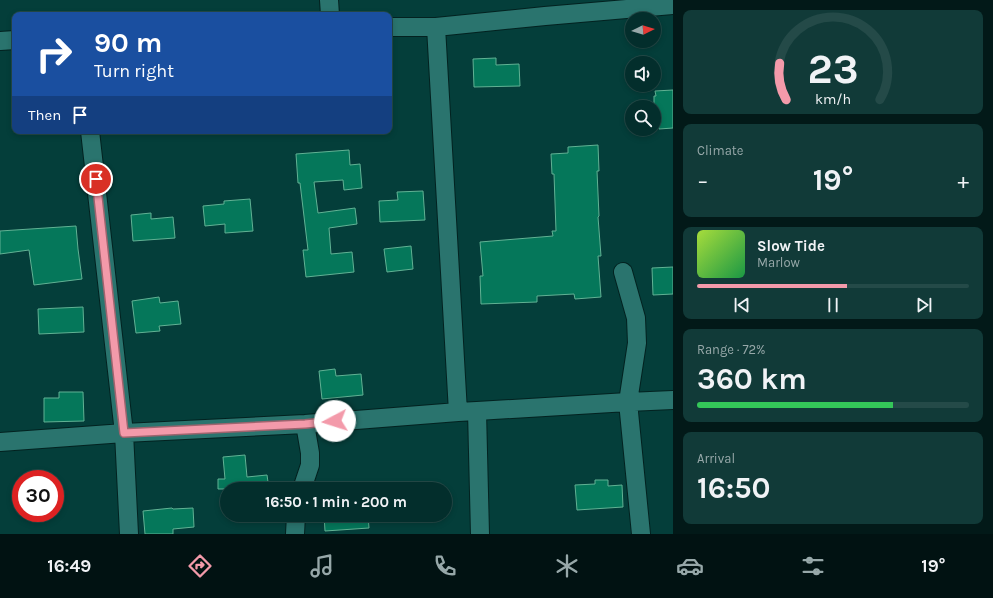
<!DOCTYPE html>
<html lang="en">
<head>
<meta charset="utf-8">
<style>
	:root { --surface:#032e2c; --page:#113a38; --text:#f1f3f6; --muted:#97a8a9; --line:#244a48; --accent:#f39aaa }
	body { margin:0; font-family:Karla,sans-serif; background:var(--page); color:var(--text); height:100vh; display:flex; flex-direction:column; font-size:15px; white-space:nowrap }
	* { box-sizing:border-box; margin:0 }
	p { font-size:13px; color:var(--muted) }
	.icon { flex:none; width:22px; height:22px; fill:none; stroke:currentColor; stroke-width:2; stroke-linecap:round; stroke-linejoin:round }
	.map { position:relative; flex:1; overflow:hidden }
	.side { display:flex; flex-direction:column; gap:10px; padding:10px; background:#021918; width:320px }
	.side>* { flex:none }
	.banner { position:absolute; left:12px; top:12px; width:380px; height:122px; border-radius:8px; box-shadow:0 2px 6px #0003,0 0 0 1px var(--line); background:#1a4fa0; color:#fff; overflow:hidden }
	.needle { width:26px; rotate:85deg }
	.controls { position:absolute; left:625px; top:12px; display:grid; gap:8px }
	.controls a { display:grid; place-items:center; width:36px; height:36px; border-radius:50%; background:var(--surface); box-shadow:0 2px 6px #0003,0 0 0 1px var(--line); font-size:20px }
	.speed { position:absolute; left:12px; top:470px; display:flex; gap:8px; font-size:20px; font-weight:700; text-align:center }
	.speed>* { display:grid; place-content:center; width:52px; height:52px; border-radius:50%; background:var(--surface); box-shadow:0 2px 6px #0003,0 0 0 1px var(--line); line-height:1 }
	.speed .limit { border:6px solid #d22; background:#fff; color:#111 }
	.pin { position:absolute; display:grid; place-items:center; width:34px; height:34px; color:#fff; margin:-17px; border:2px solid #fff; border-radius:50%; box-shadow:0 1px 4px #0007 }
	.me { position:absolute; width:44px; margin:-22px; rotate:265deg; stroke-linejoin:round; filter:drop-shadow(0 0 3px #0008) }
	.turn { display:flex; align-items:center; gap:14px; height:84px; padding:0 16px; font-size:18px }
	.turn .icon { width:52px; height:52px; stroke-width:2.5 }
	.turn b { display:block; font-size:28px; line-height:34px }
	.then { display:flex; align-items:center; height:38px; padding:0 16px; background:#0003; gap:8px; font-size:15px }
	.big { font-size:30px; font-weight:700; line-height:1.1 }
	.side .widget { flex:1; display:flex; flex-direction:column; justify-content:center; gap:6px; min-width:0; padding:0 14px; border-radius:8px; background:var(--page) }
	.side .dial { align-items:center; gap:0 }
	.dial svg { height:104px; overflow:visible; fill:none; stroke:var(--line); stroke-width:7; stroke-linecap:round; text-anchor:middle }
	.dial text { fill:var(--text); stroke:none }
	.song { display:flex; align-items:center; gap:12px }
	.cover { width:48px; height:48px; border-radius:6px; background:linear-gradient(135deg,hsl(80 70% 55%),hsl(140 70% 35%)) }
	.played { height:4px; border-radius:2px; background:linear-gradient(90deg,var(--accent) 55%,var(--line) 55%) }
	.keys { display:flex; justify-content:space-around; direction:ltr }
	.heat { display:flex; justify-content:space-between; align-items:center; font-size:22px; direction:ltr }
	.charge { height:6px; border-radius:3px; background:linear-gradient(90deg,#34c759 72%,var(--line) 0) }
	.trip { position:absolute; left:220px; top:482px; width:232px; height:40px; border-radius:20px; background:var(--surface); box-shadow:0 2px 6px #0003,0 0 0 1px var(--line); font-weight:700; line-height:40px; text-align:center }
	.dock { display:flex; height:64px; justify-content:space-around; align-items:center; background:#011212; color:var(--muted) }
	.dock .icon { width:28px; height:28px }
	.dock .on { color:var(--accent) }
	.dock b { font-size:18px; color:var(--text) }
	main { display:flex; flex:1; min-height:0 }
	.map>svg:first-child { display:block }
	.building { fill:#05775a; stroke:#61b294 }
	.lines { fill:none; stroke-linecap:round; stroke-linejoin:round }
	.street-casing { stroke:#032220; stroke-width:20 }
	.street { stroke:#2a746e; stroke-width:18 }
	.route-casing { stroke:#9e646e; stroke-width:10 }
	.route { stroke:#f39aaa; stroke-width:7 }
</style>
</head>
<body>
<main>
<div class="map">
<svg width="673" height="534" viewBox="0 0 673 534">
	<rect width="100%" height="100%" fill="#043e3a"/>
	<path class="building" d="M 496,58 L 496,65 L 519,64 L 520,86 L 474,87 L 473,59 Z
		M 673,90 L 673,128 L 659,129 L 658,123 L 654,124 L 654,96 L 656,96 L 655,91 Z
		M 598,145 L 599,171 L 597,171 L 599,216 L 598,217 L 601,256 L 598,256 L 601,297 L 575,299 L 574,294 L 537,296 L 537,302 L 481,304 L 480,276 L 483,276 L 480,242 L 553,236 L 552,231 L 556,231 L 554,174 L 552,174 L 551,154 L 568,153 L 568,147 Z
		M 349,150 L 350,165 L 360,164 L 362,188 L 344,190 L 343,180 L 314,182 L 318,213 L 355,208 L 357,224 L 329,228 L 331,254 L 352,252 L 354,272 L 306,277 L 303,250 L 308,250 L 300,183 L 298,183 L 296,154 Z
		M 423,191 L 425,220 L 380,222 L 379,201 L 398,200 L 397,192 Z
		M 250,199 L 253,231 L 225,233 L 225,224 L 205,226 L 203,206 L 224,204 L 224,201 Z
		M 151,213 L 151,219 L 173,217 L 175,238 L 133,241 L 131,215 Z
		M 76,226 L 78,249 L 82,279 L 34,285 L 29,250 L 0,254 L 0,231 Z
		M 411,246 L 413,269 L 387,272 L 384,249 Z
		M 673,267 L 673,294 L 653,295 L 652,268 Z
		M 159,297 L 160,303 L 178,301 L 181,324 L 159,326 L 160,331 L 136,333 L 132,301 Z
		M 83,307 L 84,332 L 39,334 L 38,309 Z
		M 335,369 L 336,376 L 361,374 L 363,395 L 322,399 L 319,371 Z
		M 59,392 L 83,392 L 84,421 L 44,422 L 44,398 L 59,398 Z
		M 245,455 L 247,477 L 267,475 L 269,489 L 218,489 L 218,479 L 225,479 L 223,457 Z
		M 595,480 L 608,480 L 608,486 L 622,485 L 623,507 L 577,510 L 575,485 L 595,484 Z
		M 172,508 L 173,509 L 193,508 L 194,527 L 173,529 L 173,534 L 145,534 L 143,511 Z
		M 324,515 L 368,515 L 369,528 L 325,531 Z"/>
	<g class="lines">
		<g class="street-casing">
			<path id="street" d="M 329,0 L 330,15
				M 389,27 L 436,27 L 545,16 L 673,5
				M 436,27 L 458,412
				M 0,41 L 15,40
				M 90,131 L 124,433 L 129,534
				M 623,272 L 636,318 L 637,343 L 628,402 L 641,534
				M 477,411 L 480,534
				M 0,442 L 124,433 L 305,424 L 458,412 L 477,411 L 628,402 L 673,400
				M 302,489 L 310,465 L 310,453 L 305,424
				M 295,534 L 296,515"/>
		</g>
		<use href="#street" class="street"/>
	</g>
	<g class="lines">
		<g class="route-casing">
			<path id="route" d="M 96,179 L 124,433 L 305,424 L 335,421"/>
		</g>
		<use href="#route" class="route"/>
	</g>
</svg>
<div class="controls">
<a><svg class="needle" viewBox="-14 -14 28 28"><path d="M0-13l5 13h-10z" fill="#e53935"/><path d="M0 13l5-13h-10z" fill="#97a8a9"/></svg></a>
<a><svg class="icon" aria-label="sound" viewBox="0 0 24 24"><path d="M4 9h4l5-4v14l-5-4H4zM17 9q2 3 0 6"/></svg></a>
<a><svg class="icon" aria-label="search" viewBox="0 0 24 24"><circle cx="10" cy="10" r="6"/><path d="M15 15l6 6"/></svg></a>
</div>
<div class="speed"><div class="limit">30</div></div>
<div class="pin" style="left:96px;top:179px;background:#d93025"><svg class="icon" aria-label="arrive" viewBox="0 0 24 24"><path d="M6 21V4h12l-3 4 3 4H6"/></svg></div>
<svg class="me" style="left:335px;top:421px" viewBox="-20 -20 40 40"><circle r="19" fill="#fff"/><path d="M0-13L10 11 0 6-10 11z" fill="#f39aaa"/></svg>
<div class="trip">16:50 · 1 min · 200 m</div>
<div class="banner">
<div class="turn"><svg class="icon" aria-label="right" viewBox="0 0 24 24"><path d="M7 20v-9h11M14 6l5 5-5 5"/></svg><div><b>90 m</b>Turn right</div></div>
<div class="then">Then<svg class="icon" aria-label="arrive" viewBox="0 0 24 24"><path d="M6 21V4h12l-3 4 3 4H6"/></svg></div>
</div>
</div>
<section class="side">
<div class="widget dial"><svg viewBox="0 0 100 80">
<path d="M14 69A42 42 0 1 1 86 69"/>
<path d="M14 69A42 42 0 0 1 9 41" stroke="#f39aaa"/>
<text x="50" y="56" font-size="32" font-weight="700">23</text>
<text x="50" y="72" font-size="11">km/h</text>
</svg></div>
<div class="widget"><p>Climate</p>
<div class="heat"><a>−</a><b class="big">19°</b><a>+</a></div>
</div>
<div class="widget">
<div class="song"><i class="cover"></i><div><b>Slow Tide</b><p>Marlow</p></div></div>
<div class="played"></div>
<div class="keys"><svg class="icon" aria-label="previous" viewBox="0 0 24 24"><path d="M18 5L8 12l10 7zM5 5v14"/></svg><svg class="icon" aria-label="pause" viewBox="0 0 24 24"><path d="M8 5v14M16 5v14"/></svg><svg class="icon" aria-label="next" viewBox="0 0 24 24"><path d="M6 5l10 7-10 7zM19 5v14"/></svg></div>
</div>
<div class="widget"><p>Range · 72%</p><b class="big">360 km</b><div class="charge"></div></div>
<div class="widget"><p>Arrival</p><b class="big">16:50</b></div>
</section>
</main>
<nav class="dock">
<b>16:49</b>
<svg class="icon on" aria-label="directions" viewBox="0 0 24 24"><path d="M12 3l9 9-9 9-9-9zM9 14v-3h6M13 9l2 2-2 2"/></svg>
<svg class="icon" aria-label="music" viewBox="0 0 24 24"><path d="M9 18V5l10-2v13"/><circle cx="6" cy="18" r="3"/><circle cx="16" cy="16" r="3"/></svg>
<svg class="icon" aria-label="phone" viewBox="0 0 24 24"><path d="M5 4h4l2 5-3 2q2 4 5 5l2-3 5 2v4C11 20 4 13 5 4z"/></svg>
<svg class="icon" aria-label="climate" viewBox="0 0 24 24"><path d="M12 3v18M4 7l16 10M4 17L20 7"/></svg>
<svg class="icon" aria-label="car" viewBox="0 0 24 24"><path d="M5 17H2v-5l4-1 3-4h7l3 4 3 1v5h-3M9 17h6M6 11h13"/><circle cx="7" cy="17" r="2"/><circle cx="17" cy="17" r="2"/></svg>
<svg class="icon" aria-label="filters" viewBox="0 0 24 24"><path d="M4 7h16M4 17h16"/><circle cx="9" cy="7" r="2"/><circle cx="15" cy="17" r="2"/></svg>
<b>19°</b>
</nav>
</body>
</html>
